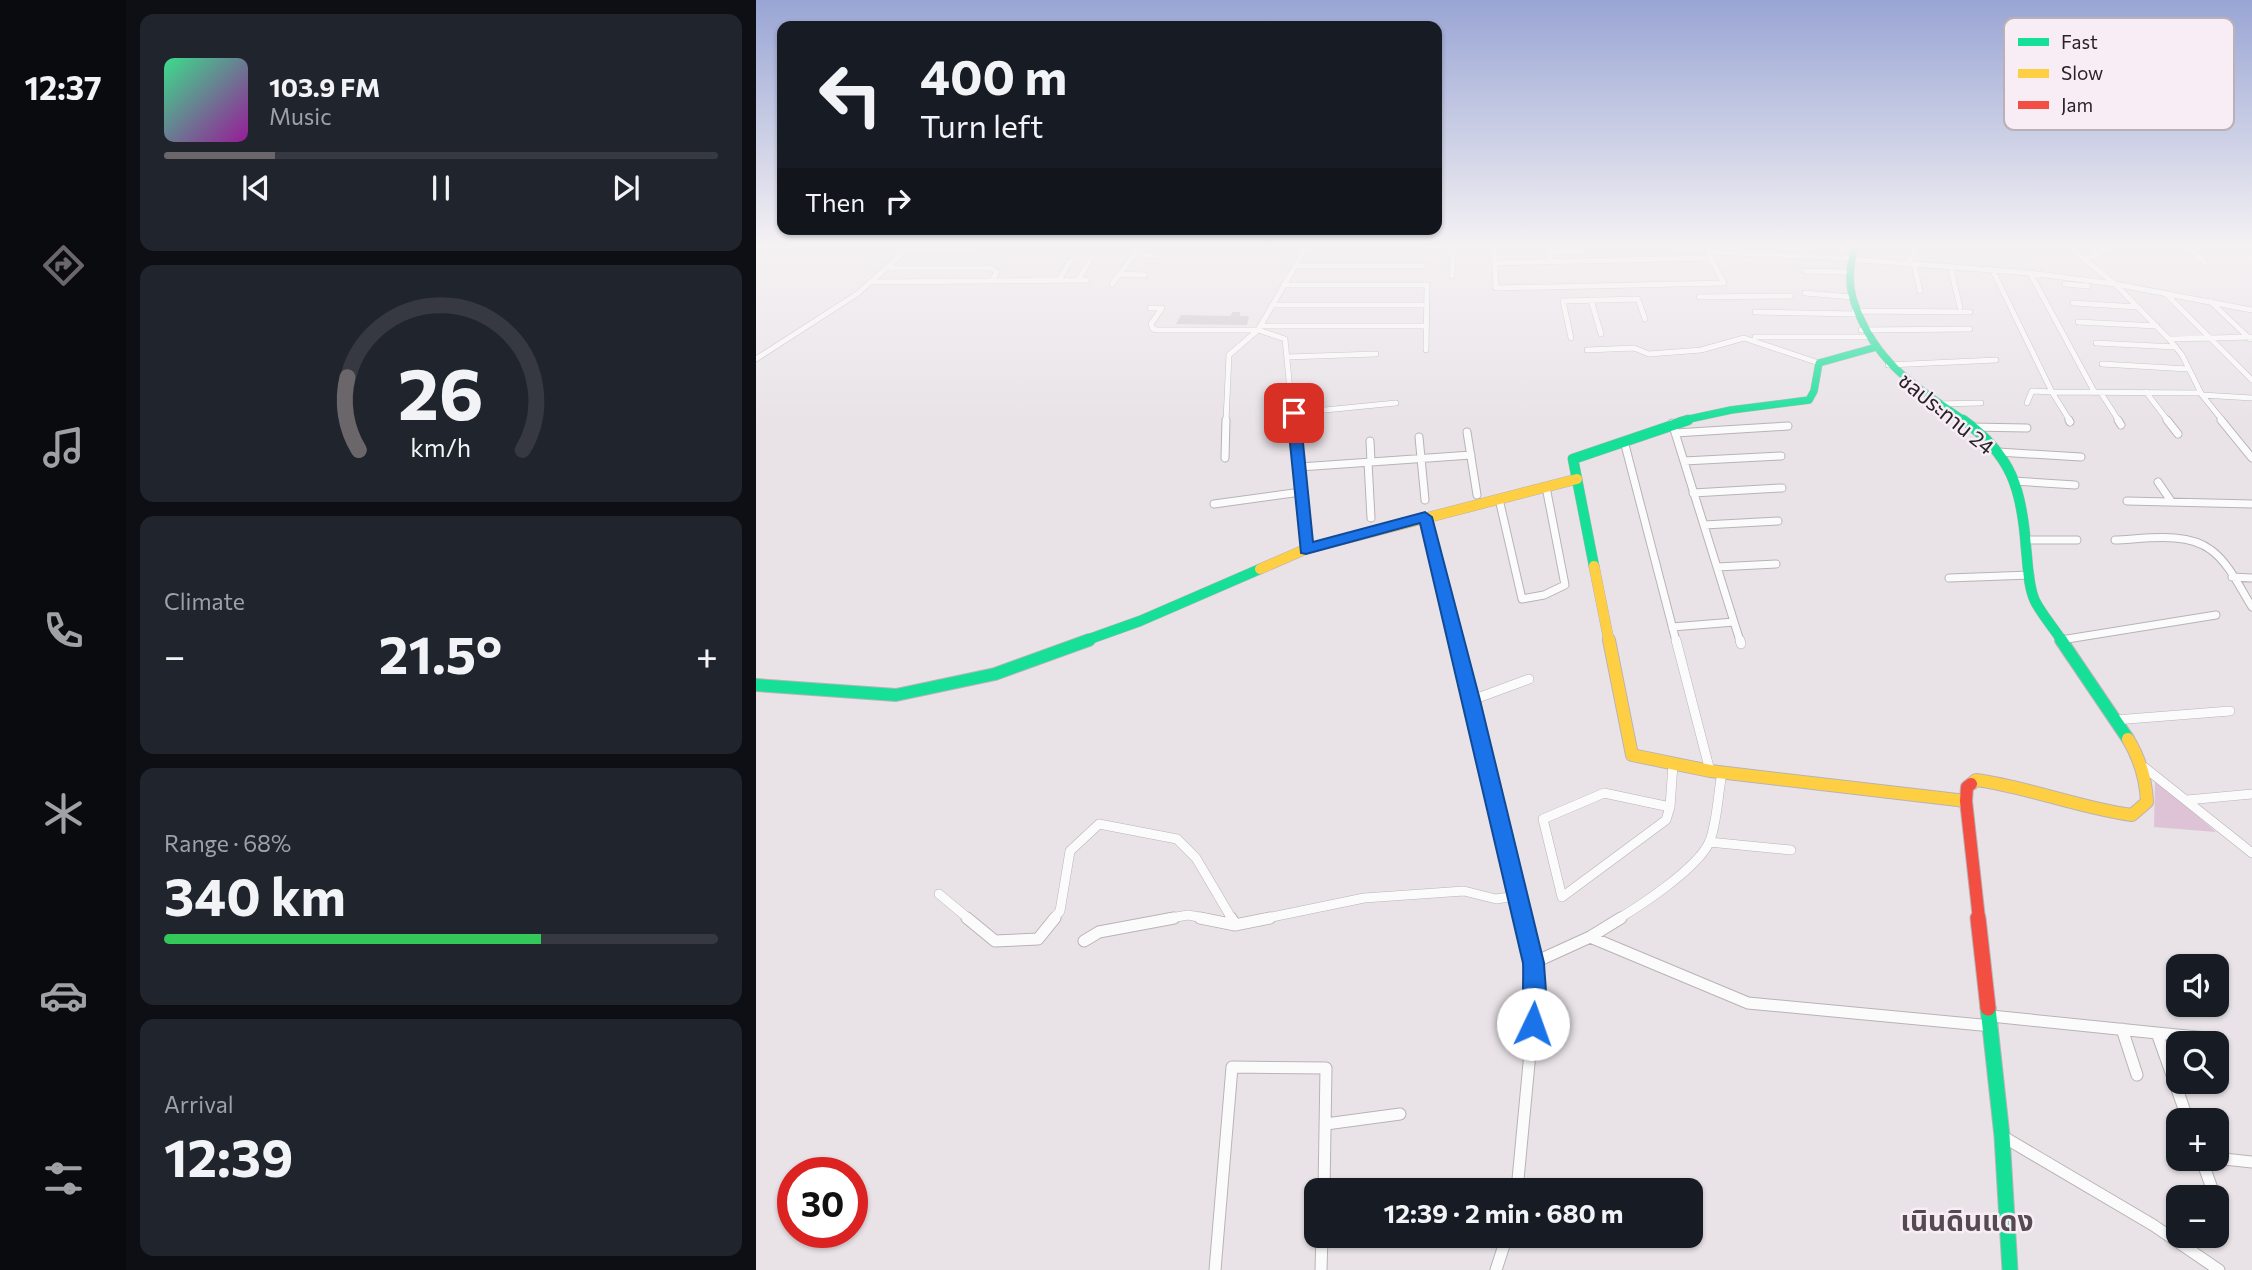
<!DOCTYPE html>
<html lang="en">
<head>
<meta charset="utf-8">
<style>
	:root { --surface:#171b24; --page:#20242c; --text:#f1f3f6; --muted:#9ea1a6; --line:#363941; --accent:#6b666a }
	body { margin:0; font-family:Commissioner,"Noto Sans Thai",sans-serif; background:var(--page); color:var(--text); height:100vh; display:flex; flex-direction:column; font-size:26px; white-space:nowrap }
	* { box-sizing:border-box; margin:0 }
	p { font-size:23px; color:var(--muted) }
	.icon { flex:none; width:38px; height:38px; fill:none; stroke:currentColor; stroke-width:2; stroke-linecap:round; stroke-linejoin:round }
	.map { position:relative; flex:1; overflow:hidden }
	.panel { display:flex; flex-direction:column; gap:14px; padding:14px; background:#0d0f14; width:630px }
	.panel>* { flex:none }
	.guide { position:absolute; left:21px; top:21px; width:665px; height:214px; border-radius:14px; box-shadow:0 2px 5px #0004; background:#171b24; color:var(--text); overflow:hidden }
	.tools { position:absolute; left:1410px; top:954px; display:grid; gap:14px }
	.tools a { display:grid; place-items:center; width:63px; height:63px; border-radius:14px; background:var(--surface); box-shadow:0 2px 5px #0004; font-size:35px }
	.speed { position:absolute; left:21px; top:1157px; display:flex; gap:14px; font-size:35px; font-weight:700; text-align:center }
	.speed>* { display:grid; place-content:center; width:91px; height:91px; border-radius:50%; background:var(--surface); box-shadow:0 2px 5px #0004; line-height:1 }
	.speed .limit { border:10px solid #d22; background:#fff; color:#111 }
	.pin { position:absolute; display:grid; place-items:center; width:60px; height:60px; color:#fff; margin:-30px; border-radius:14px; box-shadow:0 4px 10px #0006 }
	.me { position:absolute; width:77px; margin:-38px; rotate:3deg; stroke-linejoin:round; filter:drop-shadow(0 0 5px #0008) }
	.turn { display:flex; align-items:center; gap:24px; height:147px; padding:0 28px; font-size:32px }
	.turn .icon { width:91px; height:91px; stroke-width:2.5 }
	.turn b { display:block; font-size:49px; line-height:60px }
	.then { display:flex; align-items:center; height:66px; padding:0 28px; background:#0003; gap:14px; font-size:26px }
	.big { font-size:52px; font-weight:700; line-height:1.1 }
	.panel .tile { flex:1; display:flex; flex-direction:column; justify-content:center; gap:10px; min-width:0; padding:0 24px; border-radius:14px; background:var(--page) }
	.panel .dial { align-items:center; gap:0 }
	.dial svg { height:182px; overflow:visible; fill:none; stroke:var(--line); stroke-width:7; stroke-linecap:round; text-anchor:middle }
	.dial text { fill:var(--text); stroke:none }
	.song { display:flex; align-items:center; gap:21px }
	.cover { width:84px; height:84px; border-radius:10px; background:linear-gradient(135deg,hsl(150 70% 55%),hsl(300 70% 35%)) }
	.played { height:7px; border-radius:4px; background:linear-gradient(90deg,var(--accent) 20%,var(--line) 20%) }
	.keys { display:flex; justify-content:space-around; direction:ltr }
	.heat { display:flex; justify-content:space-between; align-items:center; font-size:38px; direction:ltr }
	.charge { height:10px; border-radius:5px; background:linear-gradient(90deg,#34c759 68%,var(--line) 0) }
	.trip { position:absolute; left:548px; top:1178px; width:399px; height:70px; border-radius:14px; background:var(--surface); box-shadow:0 2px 5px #0004; font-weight:700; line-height:70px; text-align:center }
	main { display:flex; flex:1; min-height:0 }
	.menu { display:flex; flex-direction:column; width:126px; justify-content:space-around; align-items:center; background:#090b0e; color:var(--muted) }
	.menu .icon { width:49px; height:49px }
	.menu .selected { color:var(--accent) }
	.menu b { font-size:32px; color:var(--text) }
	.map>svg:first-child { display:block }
	.green { fill:#dec3d6 }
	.building { fill:#ccc7ca }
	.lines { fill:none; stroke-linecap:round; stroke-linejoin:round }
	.street-far3-casing { stroke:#b8b3b6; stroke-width:6 }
	.street-far2-casing { stroke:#b8b3b6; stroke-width:9 }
	.street-far1-casing { stroke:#b8b3b6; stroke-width:10 }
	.street-casing { stroke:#b8b3b6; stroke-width:13 }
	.fast-far3-casing { stroke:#b8b3b6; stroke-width:8 }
	.fast-far2-casing { stroke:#b8b3b6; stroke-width:11 }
	.fast-far1-casing { stroke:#b8b3b6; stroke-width:14 }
	.fast-casing { stroke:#b8b3b6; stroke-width:17 }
	.slow-far1-casing { stroke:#b8b3b6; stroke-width:11 }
	.slow-casing { stroke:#b8b3b6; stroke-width:14 }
	.jam-far1-casing { stroke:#b8b3b6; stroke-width:14 }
	.jam-casing { stroke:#b8b3b6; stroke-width:17 }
	.street-far3 { stroke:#fcfbfb; stroke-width:5 }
	.street-far2 { stroke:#fcfbfb; stroke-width:7 }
	.street-far1 { stroke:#fcfbfb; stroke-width:9 }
	.street { stroke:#fcfbfb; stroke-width:11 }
	.fast-far3 { stroke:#16e098; stroke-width:7 }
	.fast-far2 { stroke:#16e098; stroke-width:10 }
	.fast-far1 { stroke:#16e098; stroke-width:12 }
	.fast { stroke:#16e098; stroke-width:15 }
	.slow-far1 { stroke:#ffcf43; stroke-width:10 }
	.slow { stroke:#ffcf43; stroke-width:12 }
	.jam-far1 { stroke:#f24e42; stroke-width:12 }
	.jam { stroke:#f24e42; stroke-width:15 }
	.route { fill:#1a73e8; stroke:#114b97; stroke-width:2 }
	.labels { text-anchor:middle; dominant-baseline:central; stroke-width:5; stroke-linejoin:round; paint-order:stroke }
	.street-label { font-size:21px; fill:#272326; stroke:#f9edf5 }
	.near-neighbourhood-label { font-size:28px; font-weight:bold; fill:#554a52; stroke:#f9edf5 }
	.key { fill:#f9edf5; stroke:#bab0b7; stroke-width:2 }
	.key-label { font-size:19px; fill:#272326 }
</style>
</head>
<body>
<main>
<nav class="menu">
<b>12:37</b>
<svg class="icon selected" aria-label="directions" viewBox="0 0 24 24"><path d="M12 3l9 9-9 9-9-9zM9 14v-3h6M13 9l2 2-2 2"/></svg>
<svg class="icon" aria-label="music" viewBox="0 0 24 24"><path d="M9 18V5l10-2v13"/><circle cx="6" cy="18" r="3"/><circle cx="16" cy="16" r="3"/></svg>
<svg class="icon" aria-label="phone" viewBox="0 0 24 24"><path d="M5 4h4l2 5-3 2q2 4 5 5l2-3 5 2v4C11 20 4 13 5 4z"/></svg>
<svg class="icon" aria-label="climate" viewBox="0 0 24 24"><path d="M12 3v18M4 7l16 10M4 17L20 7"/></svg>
<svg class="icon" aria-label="car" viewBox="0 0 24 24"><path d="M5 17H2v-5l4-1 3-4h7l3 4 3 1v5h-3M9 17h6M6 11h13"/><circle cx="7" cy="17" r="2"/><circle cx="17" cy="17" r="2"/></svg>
<svg class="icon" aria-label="filters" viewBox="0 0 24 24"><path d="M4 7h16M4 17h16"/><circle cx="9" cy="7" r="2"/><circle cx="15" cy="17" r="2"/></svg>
</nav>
<section class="panel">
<div class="tile">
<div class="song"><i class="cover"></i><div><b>103.9 FM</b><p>Music</p></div></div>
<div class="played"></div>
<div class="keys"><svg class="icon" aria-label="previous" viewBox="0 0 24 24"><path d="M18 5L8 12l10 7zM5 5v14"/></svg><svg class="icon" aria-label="pause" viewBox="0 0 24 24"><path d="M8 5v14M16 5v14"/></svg><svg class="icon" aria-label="next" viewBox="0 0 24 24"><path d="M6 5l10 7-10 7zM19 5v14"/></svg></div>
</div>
<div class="tile dial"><svg viewBox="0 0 100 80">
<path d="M14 69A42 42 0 1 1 86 69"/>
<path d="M14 69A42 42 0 0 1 9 37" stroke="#6b666a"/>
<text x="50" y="56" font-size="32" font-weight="700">26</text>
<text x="50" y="72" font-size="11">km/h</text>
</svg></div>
<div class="tile"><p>Climate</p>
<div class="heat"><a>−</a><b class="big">21.5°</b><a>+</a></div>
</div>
<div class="tile"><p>Range · 68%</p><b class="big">340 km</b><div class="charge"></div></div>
<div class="tile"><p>Arrival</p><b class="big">12:39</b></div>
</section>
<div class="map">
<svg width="1496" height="1270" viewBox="0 0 1496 1270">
	<rect width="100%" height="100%" fill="#e9e3e7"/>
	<path class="green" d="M 1399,779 L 1460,832 L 1398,827 Z"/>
	<path class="building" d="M 477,312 L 484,312 L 484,316 L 493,316 L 491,325 L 420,324 L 425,315 L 474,316 Z"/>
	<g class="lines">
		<g class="street-far3-casing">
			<path id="street-far3" d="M 738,246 L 740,288 L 968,283 L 951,252 L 1094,258
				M 1312,246 L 1359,284 L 1413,339 L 1426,355 L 1446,395 L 1467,421
				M 1430,246 L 1449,262
				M 153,249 L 266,246
				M 379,254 L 400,256
				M 1093,259 L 1274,273 L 1359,284 L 1496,310
				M 1329,260 L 1357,246
				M 795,262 L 794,252 L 828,252
				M 739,263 L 954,258
				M 1152,263 L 1161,246
				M 1158,264 L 1164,291
				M 539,266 L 667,266
				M 1194,266 L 1204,307
				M 134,268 L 235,268 L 241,272 L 236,281
				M 1236,269 L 1296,392 L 1445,393
				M 1049,271 L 1092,272
				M 1274,273 L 1339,393
				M 364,274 L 389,275
				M 696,276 L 697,246
				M 303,280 L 314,261
				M 322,280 L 333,262
				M 116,282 L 331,280
				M 356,284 L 385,246
				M 1309,284 L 1332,286
				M 527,285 L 671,285 L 670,350
				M 1049,293 L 1096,297
				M 1410,294 L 1496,380
				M 943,297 L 1035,296
				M 835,300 L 845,334
				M 1455,302 L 1494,339
				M 1317,303 L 1382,307
				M 516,305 L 670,305
				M 394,308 L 406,308 L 395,324 L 397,329 L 401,330 L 502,330
				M 1098,311 L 1214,312
				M 999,312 L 1099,314
				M 1322,322 L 1401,326
				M 504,326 L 670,326
				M 1105,330 L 1214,329
				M 999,337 L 1110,337
				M 815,338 L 807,301 L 882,299 L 889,319
				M 1413,339 L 1496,337
				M 1340,343 L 1420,347
				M 831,350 L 878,348 L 893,354 L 945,350 L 988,338 L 1063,363
				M 531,357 L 620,354
				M 0,359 L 101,294 L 155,246
				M 1346,364 L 1432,369
				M 1132,365 L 1240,360
				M 1390,392 L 1412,421
				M 1345,393 L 1363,421
				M 1446,395 L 1496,398
				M 1271,403 L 1276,391 L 1296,392 L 1314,421
				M 1181,404 L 1225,403
				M 538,413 L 640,403
				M 470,421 L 473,355 L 502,330
				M 537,421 L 529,339 L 502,330 L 551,246"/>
		</g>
		<g class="street-far2-casing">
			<path id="street-far2" d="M 537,420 L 550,549
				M 1313,420 L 1314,422
				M 1362,420 L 1365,425
				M 1411,420 L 1422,434
				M 1465,420 L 1496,458
				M 916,423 L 984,641
				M 1214,427 L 1271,428
				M 711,432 L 721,495
				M 919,433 L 1032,426
				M 663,437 L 669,500
				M 614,441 L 615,462
				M 868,441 L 920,641
				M 1242,452 L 1325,457
				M 469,458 L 470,420
				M 928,461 L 1025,456
				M 612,462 L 615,518
				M 544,467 L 715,455
				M 1258,481 L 1319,485
				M 1402,482 L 1415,501
				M 937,493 L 1026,488
				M 743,499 L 766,599 L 788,595 L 809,585 L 790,487
				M 1371,501 L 1496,504
				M 458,504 L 545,492
				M 669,517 L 701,641
				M 948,525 L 1022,521
				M 1269,540 L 1321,540
				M 1359,540 C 1388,539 1431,531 1455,550 C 1473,563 1484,588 1496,607
				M 961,567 L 1020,564
				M 1476,577 L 1496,578
				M 1193,578 L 1274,575
				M 916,627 L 978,622
				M 1305,640 L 1460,615"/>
		</g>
		<g class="street-far1-casing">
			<path id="street-far1" d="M 700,640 L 767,919
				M 920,640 L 954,771
				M 984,640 L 985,644
				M 1305,640 L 1308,640
				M 716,700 L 773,679
				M 1359,720 L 1474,711
				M 1388,767 L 1496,853
				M 848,793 L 914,807 L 910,820 L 806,897 L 787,819 Z
				M 1431,800 L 1496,794
				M 914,807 L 917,764
				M 953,842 L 1035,850
				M 183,894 L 213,919
				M 297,919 L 304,911 L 314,851 L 343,824 L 421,839 L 440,858 L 476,919
				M 409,919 L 432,915 L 453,919
				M 506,919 L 608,898 L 708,891 L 740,899 L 761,896
				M 862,919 C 887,904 940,869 953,843 C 961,825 962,793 966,773"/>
		</g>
		<g class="street-casing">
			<path id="street" d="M 211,918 L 239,941 L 282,939 L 299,918
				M 444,918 L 479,925
				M 475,918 L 479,925 L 514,918
				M 834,937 L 992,1003 L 1236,1026
				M 328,941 L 343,932 L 418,918
				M 777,963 L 834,937 L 865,918
				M 1235,1016 L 1401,1033 L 1432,1120
				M 1366,1029 L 1381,1075
				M 1401,1033 L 1461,1039
				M 570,1124 L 644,1114
				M 1246,1136 L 1397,1225 L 1463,1270
				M 1445,1158 L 1458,1194
				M 1459,1158 L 1496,1162
				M 761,1190 L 779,1000 L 777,963 L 766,918
				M 459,1270 L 476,1067 L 570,1068 L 568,1190
				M 565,1270 L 566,1236
				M 740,1270 L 751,1236"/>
		</g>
		<g class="fast-far3-casing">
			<path id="fast-far3" d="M 1100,246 C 1092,267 1092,289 1101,310 C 1123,366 1162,388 1209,421
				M 924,421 L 975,410 L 1053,400 L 1058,391 L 1063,363 L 1117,348"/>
		</g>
		<g class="fast-far2-casing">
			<path id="fast-far2" d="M 1207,420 C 1256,455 1266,490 1270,548 C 1272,565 1272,586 1279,601 C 1286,615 1298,628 1306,641
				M 838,566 L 817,459 L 932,420
				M 328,641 L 384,621 L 504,569"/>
		</g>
		<g class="fast-far1-casing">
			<path id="fast-far1" d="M 1305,640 L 1372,739
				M 0,685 L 140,695 L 239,674 L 333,640"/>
		</g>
		<g class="fast-casing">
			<path id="fast" d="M 1232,1008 L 1246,1136 L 1254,1270"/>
		</g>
		<g class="slow-far1-casing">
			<path id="slow-far1" d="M 838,566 L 853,641
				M 504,569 L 550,549 L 821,479"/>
		</g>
		<g class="slow-casing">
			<path id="slow" d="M 853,640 L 876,755 L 954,771 L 1210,801
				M 1215,784 L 1220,780 C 1273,787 1323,808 1376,815 L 1391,802 C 1390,779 1384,759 1372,739"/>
		</g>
		<g class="jam-far1-casing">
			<path id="jam-far1" d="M 1215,784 L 1211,787 L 1210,801 L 1223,919"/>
		</g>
		<g class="jam-casing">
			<path id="jam" d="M 1222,918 L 1232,1008"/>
		</g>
		<use href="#street-far3" class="street-far3"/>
		<use href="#street-far2" class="street-far2"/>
		<use href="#street-far1" class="street-far1"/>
		<use href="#street" class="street"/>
		<use href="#fast-far3" class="fast-far3"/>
		<use href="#fast-far2" class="fast-far2"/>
		<use href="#fast-far1" class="fast-far1"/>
		<use href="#fast" class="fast"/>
		<use href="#slow-far1" class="slow-far1"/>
		<use href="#slow" class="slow"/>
		<use href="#jam-far1" class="jam-far1"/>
		<use href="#jam" class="jam"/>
	</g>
	<linearGradient id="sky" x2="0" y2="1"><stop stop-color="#99a5d4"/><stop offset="0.58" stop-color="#f5f2f4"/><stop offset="1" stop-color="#f5f2f4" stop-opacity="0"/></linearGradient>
	<rect width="1496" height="424" fill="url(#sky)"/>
	<path class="route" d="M 538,409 L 544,413 L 557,542 L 669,512 L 676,517 L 724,700 L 788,963 C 789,985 794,1011 785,1032 L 777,1035 L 769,1032 C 765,1021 768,979 767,963 L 664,523 L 550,554 L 545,553 L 531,413 Z"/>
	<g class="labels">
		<g class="street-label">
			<text transform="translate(1191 413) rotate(39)">ชลประทาน 24</text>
		</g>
		<g class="near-neighbourhood-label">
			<text x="1211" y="1220">เนินดินแดง</text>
		</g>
	</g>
	<rect x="1248" y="18" width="230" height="112" rx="10" class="key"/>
	<rect x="1262" y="38" width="31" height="8" fill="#16e098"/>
	<rect x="1262" y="69" width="31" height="9" fill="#ffcf43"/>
	<rect x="1262" y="101" width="31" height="8" fill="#f24e42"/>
	<g class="key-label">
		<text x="1305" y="49">Fast</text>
		<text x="1305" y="80">Slow</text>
		<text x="1305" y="112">Jam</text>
	</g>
</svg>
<div class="tools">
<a><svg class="icon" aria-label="sound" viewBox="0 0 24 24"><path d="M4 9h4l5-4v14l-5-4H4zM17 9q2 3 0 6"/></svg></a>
<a><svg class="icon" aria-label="search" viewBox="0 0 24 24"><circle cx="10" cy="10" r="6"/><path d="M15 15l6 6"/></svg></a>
<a>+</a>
<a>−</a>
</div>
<div class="speed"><div class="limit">30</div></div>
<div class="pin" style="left:538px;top:413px;background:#d93025"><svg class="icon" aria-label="arrive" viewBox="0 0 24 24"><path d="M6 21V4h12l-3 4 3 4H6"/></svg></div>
<svg class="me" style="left:777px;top:1024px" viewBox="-20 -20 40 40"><circle r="19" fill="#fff"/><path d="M0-13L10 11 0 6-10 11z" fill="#1a73e8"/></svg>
<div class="trip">12:39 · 2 min · 680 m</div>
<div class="guide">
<div class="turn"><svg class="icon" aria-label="left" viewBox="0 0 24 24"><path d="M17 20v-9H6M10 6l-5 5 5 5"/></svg><div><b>400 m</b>Turn left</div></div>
<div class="then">Then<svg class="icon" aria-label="right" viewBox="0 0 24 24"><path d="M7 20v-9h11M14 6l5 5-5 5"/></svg></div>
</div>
</div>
</main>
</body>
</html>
